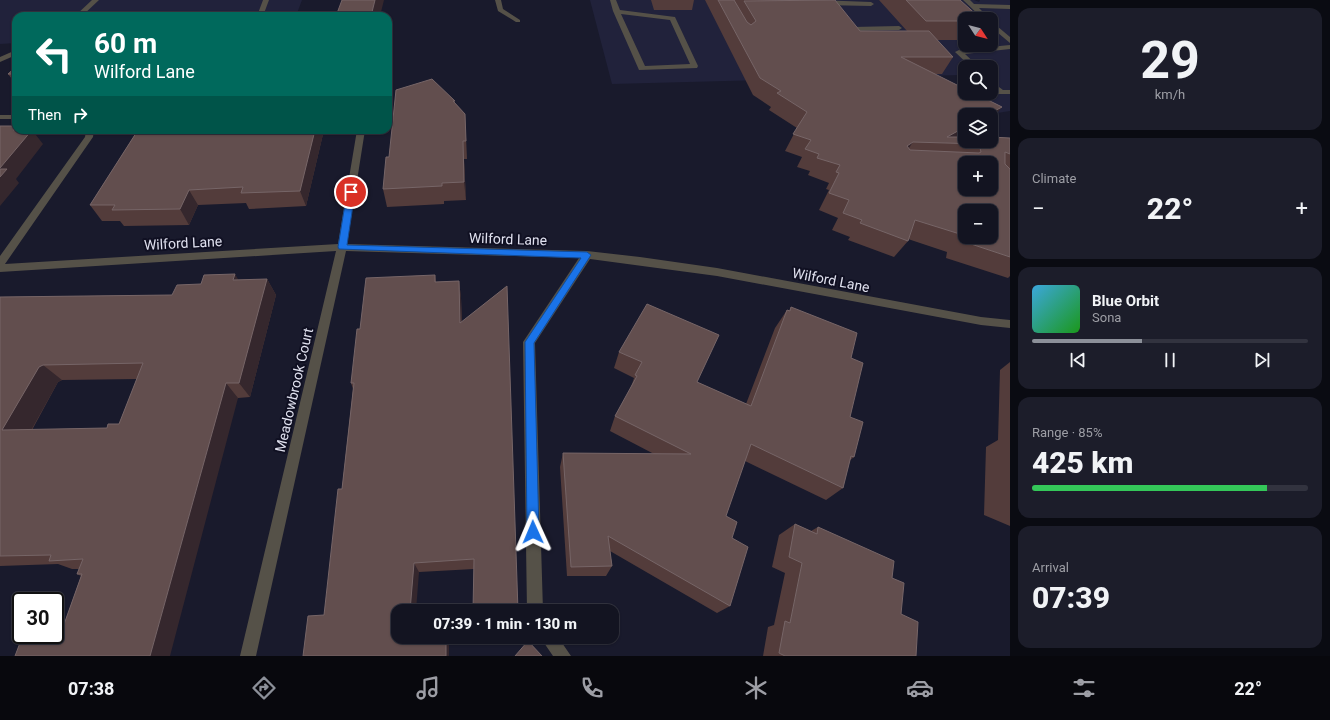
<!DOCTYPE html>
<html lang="en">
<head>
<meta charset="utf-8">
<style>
	:root { --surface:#131421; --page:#1c1d2a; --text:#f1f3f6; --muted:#9d9ea5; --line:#32333f; --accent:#8c9099 }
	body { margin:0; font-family:Roboto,sans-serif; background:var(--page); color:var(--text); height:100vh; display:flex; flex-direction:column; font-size:15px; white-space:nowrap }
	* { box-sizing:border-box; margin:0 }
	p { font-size:13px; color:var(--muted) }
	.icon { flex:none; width:22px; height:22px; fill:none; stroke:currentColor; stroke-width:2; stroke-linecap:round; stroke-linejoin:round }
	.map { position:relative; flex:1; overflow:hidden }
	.details { display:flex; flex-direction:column; gap:8px; padding:8px; background:#0a0b12; width:320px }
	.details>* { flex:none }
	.guide { position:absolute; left:12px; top:12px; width:380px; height:122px; border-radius:12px; box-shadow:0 1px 3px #0004,0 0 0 1px var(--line); background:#00695c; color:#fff; overflow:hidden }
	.needle { width:26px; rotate:126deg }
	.buttons { position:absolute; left:958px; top:12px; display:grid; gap:8px }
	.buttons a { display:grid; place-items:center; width:40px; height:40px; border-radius:8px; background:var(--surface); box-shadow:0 1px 3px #0004,0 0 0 1px var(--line); font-size:20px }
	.speed { position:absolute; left:12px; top:592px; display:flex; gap:8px; font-size:20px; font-weight:700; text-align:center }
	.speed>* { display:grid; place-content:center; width:52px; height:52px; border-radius:50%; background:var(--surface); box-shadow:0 1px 3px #0004,0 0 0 1px var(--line); line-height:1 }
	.speed .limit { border:2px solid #111; border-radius:6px; background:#fff; color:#111 }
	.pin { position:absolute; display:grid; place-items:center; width:34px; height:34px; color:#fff; margin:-17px; border:2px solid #fff; border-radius:50%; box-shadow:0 1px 4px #0007 }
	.me { position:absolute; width:44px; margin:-22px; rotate:359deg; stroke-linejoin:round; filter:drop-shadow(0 0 3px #0008) }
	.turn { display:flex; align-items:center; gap:14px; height:84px; padding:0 16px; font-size:18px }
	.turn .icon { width:52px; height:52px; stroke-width:2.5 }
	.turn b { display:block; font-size:28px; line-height:34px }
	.then { display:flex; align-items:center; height:38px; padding:0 16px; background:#0003; gap:8px; font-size:15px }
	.big { font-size:30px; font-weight:800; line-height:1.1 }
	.details .card { flex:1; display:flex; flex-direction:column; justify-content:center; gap:6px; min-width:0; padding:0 14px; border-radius:12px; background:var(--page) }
	.details .dial { align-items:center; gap:0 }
	.dial b { font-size:52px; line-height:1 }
	.song { display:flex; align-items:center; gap:12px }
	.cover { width:48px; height:48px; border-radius:6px; background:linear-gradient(135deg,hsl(200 70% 55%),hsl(120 70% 35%)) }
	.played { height:4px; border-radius:2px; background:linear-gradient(90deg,var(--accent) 40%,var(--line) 40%) }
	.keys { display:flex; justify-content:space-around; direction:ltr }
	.heat { display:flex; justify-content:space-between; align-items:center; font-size:22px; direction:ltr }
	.charge { height:6px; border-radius:3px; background:linear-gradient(90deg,#34c759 85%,var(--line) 0) }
	.trip { position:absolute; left:391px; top:604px; width:228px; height:40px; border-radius:12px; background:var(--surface); box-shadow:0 1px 3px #0004,0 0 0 1px var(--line); font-weight:800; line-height:40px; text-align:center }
	.tab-bar { display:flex; height:64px; justify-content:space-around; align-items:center; background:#08080d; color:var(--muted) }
	.tab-bar .icon { width:28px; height:28px }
	.tab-bar .selected { color:var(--accent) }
	.tab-bar b { font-size:18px; color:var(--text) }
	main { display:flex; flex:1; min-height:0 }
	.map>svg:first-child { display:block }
	.built { fill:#21223b; fill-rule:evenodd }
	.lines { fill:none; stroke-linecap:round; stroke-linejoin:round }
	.service { fill:#555148; fill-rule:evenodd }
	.minor { fill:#555148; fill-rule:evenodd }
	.wall { fill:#533c3b; fill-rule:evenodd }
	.shaded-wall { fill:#35272d }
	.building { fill:#624e4e; stroke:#766567; fill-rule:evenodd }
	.route { fill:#1a73e8; stroke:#114b97 }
	.labels { text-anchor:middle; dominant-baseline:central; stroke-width:4; stroke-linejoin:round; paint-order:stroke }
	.street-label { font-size:14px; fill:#e0e1ef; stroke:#101022 }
</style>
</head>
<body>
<main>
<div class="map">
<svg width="1010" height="656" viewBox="0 0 1010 656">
	<rect width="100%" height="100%" fill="#191a2c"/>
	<path class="built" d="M 0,0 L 302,0 L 296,16 L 16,16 L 16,43 L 0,44 Z
		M 590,0 L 974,0 L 979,2 L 980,0 L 1010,0 L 1010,111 L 997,113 L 978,93 L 991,93 L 991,67 L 965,67 L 965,79 L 961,75 L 612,84 ZM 965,19 L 991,19 L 991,45 L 965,45 Z"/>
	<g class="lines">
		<path class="service" d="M 263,0 L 269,0 L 263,16 L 257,16 Z
			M 495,0 L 501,0 L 503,9 L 520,20 L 520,22 L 516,22 L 498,11 Z
			M 610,0 L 616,0 L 620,10 L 675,17 L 698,66 L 697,68 L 639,70 L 613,11 ZM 621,14 L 670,20 L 690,64 L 645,66 Z
			M 817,0 L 871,2 L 874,4 L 871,6 L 822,5 Z
			M 963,0 L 970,0 L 974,4 L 1010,5 L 1010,9 L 979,8 L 990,19 L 983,19 Z
			M 991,21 L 1010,37 L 1010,43 L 991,27 Z
			M 845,24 L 852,27 L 899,26 L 902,28 L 899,30 L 851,31 L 843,27 L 843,25 Z
			M 1010,45 L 1010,49 L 965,54 L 979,67 L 971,67 L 955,52 L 959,50 Z
			M 991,81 L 1003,90 L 1010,90 L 1010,94 L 998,94 L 991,87 Z"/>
		<path class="minor" d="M 92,0 L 99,0 L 82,16 L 75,16 Z
			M 16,50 L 16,55 L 0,62 L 0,57 Z
			M 0,115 L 16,115 L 16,119 L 0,119 Z
			M 86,130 L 94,130 L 93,137 L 5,264 L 338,244 L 357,130 L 365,130 L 347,244 L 587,251 L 640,257 L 717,268 L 981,317 L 1010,320 L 1010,328 L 981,325 L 717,276 L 590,259 L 535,343 L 543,611 L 527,611 L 523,342 L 579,258 L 346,251 L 256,656 L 240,656 L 336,251 L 0,272 L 0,256 L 85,137 Z
			M 540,637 L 558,637 L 571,656 L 553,656 Z"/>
	</g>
	<path class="wall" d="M 651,0 L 694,0 L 692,10 L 654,10 Z
		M 705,0 L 826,0 L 860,31 L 907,31 L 879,0 L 960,0 L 965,19 L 965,40 L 937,40 L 953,57 L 942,74 L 935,74 L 965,137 L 1010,138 L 1010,276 L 1008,278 L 946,258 L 947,252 L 908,239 L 908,241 L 894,257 L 848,240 L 850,237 L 832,230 L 838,218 L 819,210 L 829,190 L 826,189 L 829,183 L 808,175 L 810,171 L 797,167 L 802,157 L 785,151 L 797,128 L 769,110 L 771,107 L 753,95 Z
		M 16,67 L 16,84 L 8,74 Z
		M 455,101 L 455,103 L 465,114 L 467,159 L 464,159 L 466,200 L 444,201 L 444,204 L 387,207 L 383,189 L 389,157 Z
		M 138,130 L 324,130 L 306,206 L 249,209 L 246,203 L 198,205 L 189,225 L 124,226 L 120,221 L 102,221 L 90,205 Z
		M 435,275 L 436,282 L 459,281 L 461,298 L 462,322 L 507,286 L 474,569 L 419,572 L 398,637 L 449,637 L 449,656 L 303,656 L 324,615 L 342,489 L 353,389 L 351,383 L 360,329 Z
		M 267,279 L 276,295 L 250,397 L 238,398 L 62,630 L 81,576 L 77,574 L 79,569 L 72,569 L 58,564 L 0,566 L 0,297 L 172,295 L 201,284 L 238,280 ZM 137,379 L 119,424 L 107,428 L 32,430 L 58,382 L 62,380 Z
		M 791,307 L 851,358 L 850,417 L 854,457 L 849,461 L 843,488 L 826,500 L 745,461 L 726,516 L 732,538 L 730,606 L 717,613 L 610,551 L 612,566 L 606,576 L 567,576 L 560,467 L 563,453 L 654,454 L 610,431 L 615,416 L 630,390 L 634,378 L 614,368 L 619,352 L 697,382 L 746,404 L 775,328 L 787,310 L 789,311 Z
		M 1010,362 L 1010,526 L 984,515 L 986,447 L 998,440 L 1000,370 Z
		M 795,524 L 811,531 L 818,527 L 892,578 L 901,614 L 916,656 L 763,656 L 768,627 L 774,625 L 785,573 L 772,567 L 779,535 Z"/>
	<path class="shaded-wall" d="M 375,0 L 384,0 L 380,16 L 371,16 Z
		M 1002,107 L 991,121 L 991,115 L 987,115 Z
		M 16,127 L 16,130 L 32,130 L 43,144 L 16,179 L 19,183 L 0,206 L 0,169 L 13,130 Z
		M 965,127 L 965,137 L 947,137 Z
		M 315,130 L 324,130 L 306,206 L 300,191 Z
		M 463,141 L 464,159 L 466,200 L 464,182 Z
		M 913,142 L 901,160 L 907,146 Z
		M 189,190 L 198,205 L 189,225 L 180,209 Z
		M 235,274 L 245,291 L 233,280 Z
		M 267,279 L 276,295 L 250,397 L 239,383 Z
		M 459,281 L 461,298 L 462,340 L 460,323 Z
		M 43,365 L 62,380 L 58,382 L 24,443 L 2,430 L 39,367 Z
		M 226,383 L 238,398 L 170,656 L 150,656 Z
		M 414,563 L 419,572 L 416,611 L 410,611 Z
		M 446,637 L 449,637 L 449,656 L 446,656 Z"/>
	<path class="building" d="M 342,0 L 375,0 L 371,16 L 336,16 Z
		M 718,0 L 734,0 L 747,22 L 751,25 L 756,21 L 744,1 L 835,0 L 860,31 L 929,31 L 953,57 L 901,57 L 965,89 L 965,93 L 974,93 L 1002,107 L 987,115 L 965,115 L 965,127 L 947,137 L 965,137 L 965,141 L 991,141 L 991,137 L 1010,138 L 1010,154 L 1005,152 L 1005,164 L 1010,169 L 1010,257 L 962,241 L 963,235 L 915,220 L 908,241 L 860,223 L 862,220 L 843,213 L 849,200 L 829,193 L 839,173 L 836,172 L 840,165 L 817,158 L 819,154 L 805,149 L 811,140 L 793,134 L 807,112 L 777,93 L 781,91 L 760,78 ZM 913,142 L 979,144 L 981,152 L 979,153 L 910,150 L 907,146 ZM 965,163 L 991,163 L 991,189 L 965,189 ZM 965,211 L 991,211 L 991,237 L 965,237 Z
		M 906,0 L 960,0 L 981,19 L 965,19 L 965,21 L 926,21 Z
		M 16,67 L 16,74 L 8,74 Z
		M 432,79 L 455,101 L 453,101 L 465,114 L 466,141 L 463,141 L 464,182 L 442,183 L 442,186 L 383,189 L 386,157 L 389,157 L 396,90 Z
		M 0,126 L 16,126 L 16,127 L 13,130 L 32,130 L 0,168 Z
		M 138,130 L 315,130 L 300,191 L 241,193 L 243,187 L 189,190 L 180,209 L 112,210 L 115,205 L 90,205 Z
		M 0,169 L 7,169 L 0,177 Z
		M 235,274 L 233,280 L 267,279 L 239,383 L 226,383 L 150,656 L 15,656 L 23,635 L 55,635 L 55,630 L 62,630 L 82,574 L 77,574 L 83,559 L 49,561 L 51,555 L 0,556 L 0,297 L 172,295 L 177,285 L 201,284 L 204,275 ZM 143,363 L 119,424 L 108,424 L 107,428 L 2,430 L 39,367 L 43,365 Z
		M 435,275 L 435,282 L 459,281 L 460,323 L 507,286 L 518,611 L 473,611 L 474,559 L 414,563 L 410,611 L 398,611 L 398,637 L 446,637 L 446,656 L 303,656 L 308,616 L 324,615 L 338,489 L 342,489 L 354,383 L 351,383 L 357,329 L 360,329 L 366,278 Z
		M 647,304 L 719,335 L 697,382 L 751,406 L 787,310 L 790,311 L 791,307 L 857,333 L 851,358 L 863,363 L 850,417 L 863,422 L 854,457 L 851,456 L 843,488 L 751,444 L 726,516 L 737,522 L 732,538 L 748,547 L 730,606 L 608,536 L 612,566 L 571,567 L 563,453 L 691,454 L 615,416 L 637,376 L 635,375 L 642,362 L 619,352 Z
		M 795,524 L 817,534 L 818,527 L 894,561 L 892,578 L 904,583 L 901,614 L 918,622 L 916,656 L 785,656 L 779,653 L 785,621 L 790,623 L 802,563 L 789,557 Z
		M 528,641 L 542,656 L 515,656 Z"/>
	<path class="route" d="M 351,189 L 355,192 L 347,245 L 587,252 L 591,255 L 534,343 L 539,532 L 537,536 L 533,538 L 529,536 L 527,532 L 525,342 L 581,258 L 339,249 L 338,247 L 347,192 Z"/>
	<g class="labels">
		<g class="street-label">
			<text transform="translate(508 239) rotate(2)">Wilford Lane</text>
			<text transform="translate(183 243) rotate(-3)">Wilford Lane</text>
			<text transform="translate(831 280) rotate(11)">Wilford Lane</text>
			<text transform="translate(294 390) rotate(-77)">Meadowbrook Court</text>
		</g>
	</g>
</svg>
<div class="buttons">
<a><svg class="needle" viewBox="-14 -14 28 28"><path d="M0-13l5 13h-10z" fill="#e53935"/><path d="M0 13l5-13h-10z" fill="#9d9ea5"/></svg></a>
<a><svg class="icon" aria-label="search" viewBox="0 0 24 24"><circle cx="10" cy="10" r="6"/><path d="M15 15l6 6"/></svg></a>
<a><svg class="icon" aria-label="layers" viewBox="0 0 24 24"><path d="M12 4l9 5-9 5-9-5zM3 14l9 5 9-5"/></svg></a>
<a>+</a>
<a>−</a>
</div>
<div class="speed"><div class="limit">30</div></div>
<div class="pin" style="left:351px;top:192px;background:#d93025"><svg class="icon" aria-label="arrive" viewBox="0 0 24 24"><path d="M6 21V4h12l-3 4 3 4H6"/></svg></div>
<svg class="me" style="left:533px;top:532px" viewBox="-20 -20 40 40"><path d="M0-17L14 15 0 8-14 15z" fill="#1a73e8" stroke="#fff" stroke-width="4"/></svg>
<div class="trip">07:39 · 1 min · 130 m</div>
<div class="guide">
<div class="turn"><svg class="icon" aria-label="left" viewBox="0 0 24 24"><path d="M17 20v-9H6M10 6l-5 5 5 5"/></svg><div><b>60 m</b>Wilford Lane</div></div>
<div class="then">Then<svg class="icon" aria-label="right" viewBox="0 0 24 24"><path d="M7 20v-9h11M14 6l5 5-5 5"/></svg></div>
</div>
</div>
<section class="details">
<div class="card dial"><b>29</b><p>km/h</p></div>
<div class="card"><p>Climate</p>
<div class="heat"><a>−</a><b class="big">22°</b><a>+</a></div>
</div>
<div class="card">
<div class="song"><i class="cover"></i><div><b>Blue Orbit</b><p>Sona</p></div></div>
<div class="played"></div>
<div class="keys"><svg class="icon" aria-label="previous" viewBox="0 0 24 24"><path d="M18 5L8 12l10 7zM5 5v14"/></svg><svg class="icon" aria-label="pause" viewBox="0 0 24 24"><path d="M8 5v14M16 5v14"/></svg><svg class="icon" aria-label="next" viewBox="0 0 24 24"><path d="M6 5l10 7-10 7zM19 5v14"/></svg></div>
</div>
<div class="card"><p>Range · 85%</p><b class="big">425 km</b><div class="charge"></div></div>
<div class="card"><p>Arrival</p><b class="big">07:39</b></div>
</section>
</main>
<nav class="tab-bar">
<b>07:38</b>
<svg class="icon selected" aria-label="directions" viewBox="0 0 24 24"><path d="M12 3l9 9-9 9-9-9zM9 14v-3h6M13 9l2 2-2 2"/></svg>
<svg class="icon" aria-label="music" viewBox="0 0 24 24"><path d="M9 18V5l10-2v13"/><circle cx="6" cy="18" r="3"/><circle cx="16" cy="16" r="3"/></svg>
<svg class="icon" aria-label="phone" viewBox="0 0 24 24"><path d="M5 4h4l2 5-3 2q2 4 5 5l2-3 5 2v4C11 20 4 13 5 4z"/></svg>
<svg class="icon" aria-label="climate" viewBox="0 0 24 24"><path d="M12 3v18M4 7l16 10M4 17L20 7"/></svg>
<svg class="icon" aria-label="car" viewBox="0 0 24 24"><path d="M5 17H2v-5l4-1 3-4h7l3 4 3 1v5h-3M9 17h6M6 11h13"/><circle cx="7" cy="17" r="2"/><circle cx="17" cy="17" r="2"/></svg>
<svg class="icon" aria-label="filters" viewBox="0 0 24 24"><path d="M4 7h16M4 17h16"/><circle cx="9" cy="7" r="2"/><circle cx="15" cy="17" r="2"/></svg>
<b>22°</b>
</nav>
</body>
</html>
